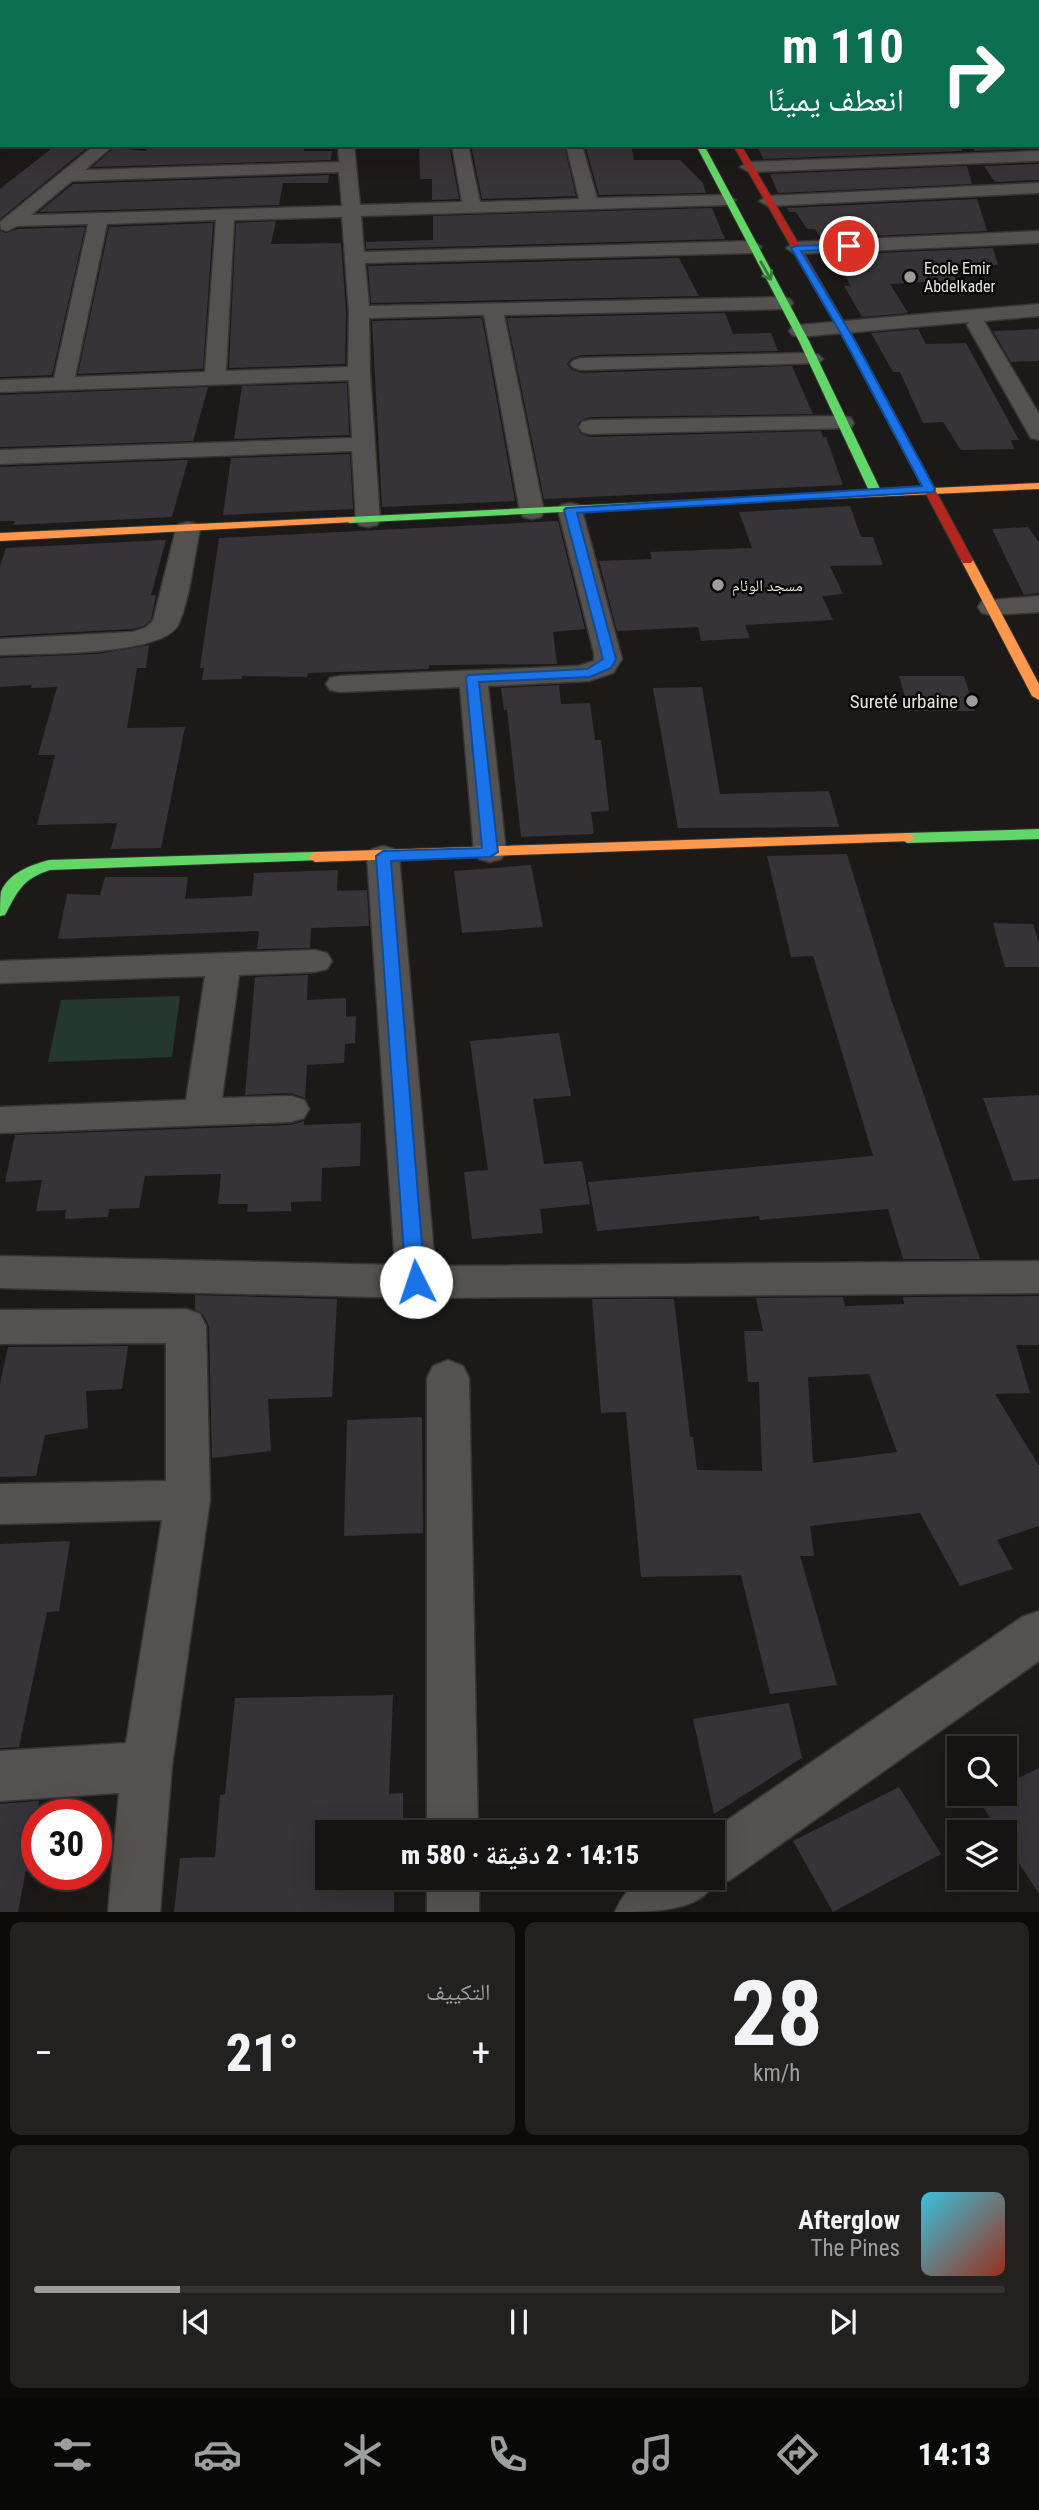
<!DOCTYPE html>
<html lang="ar">
<head>
<meta charset="utf-8">
<style>
	:root { --surface:#151412; --page:#222120; --text:#f1f3f6; --muted:#9d9e9f; --line:#343332; --accent:#9f9d9b }
	body { margin:0; font-family:"Roboto Condensed","Noto Naskh Arabic",sans-serif; background:var(--page); color:var(--text); direction:rtl; height:100vh; display:flex; flex-direction:column; font-size:26px; white-space:nowrap }
	* { box-sizing:border-box; margin:0 }
	p { font-size:23px; color:var(--muted) }
	.icon { flex:none; width:38px; height:38px; fill:none; stroke:currentColor; stroke-width:2; stroke-linecap:round; stroke-linejoin:round }
	.map { position:relative; height:1912px; overflow:hidden; direction:ltr }
	.drawer { display:flex; flex-direction:column; gap:10px; padding:10px; background:#0c0b0a; flex:1 }
	.drawer>* { flex:none }
	.hud { position:absolute; left:0px; top:0px; width:1040px; height:147px; box-shadow:0 7px 28px #0002,0 0 0 2px var(--line); direction:rtl; background:#0b6e4f; color:#fff; overflow:hidden }
	.buttons { position:absolute; left:947px; top:1736px; display:grid; gap:14px }
	.buttons a { display:grid; place-items:center; width:70px; height:70px; border-radius:0px; background:var(--surface); box-shadow:0 7px 28px #0002,0 0 0 2px var(--line); font-size:35px }
	.speed { position:absolute; left:21px; top:1799px; display:flex; gap:14px; font-size:35px; font-weight:700; text-align:center }
	.speed>* { display:grid; place-content:center; width:91px; height:91px; border-radius:50%; background:var(--surface); box-shadow:0 7px 28px #0002,0 0 0 2px var(--line); line-height:1 }
	.speed .limit { border:10px solid #d22; background:#fff; color:#111 }
	.pin { position:absolute; display:grid; place-items:center; width:60px; height:60px; color:#fff; margin:-30px; border:4px solid #fff; border-radius:50%; box-shadow:0 2px 7px #0007 }
	.me { position:absolute; width:77px; margin:-38px; rotate:356deg; stroke-linejoin:round; filter:drop-shadow(0 0 5px #0008) }
	.turn { display:flex; align-items:center; gap:24px; height:147px; padding:0 21px; font-size:32px }
	.turn .icon { width:91px; height:91px; stroke-width:2.5 }
	.turn b { display:block; font-size:49px; line-height:60px }
	.big { font-size:52px; font-weight:800; line-height:1.1 }
	.drawer .widget { flex:1; display:flex; flex-direction:column; justify-content:center; gap:10px; min-width:0; padding:0 24px; border-radius:10px; background:var(--page) }
	.drawer .dial { align-items:center; gap:0 }
	.dial b { font-size:91px; line-height:1 }
	.song { display:flex; align-items:center; gap:21px }
	.cover { width:84px; height:84px; border-radius:10px; background:linear-gradient(135deg,hsl(190 70% 55%),hsl(10 70% 35%)) }
	.played { height:7px; border-radius:4px; background:linear-gradient(90deg,var(--accent) 15%,var(--line) 15%) }
	.keys { display:flex; justify-content:space-around; direction:ltr }
	.heat { display:flex; justify-content:space-between; align-items:center; font-size:38px; direction:ltr }
	.drawer .tiles { flex:1; display:grid; gap:10px; grid-template-columns:1fr 1fr }
	.widget:last-child { grid-column:span 2 }
	.trip { position:absolute; left:315px; top:1820px; width:410px; height:70px; border-radius:0px; background:var(--surface); box-shadow:0 7px 28px #0002,0 0 0 2px var(--line); font-weight:800; line-height:70px; text-align:center; direction:rtl }
	.menu { display:flex; height:112px; justify-content:space-around; align-items:center; background:#080807; color:var(--muted) }
	.menu .icon { width:49px; height:49px }
	.menu .current { color:var(--accent) }
	.menu b { font-size:32px; color:var(--text) }
	.map>svg:first-child { display:block }
	.green { fill:#24382d }
	.building { fill:#363438; fill-rule:evenodd }
	.lines { fill:none; stroke-linecap:round; stroke-linejoin:round }
	.street-casing { stroke:#373534; stroke-width:3 }
	.fast-casing { stroke:#373534; stroke-width:2 }
	.slow-casing { stroke:#373534; stroke-width:2 }
	.jam-casing { stroke:#373534; stroke-width:2 }
	.street { fill:#545251; fill-rule:evenodd }
	.fast { fill:#63d668; fill-rule:evenodd }
	.slow { fill:#ff974d; fill-rule:evenodd }
	.jam { fill:#b3261e; fill-rule:evenodd }
	.oneway { stroke:#3a783b }
	.route { fill:#1a73e8; stroke:#114b97; stroke-width:2 }
	.poi-dot { fill:#9f9d9b; stroke:#070605; stroke-width:2.5 }
	.labels { text-anchor:middle; dominant-baseline:central; stroke-width:5; stroke-linejoin:round; paint-order:stroke }
	.far-poi-label { font-size:16px; fill:#e6e4e1; stroke:#070605; text-anchor:start }
	.poi-label { font-size:19px; fill:#e6e4e1; stroke:#070605; text-anchor:end }
</style>
</head>
<body>
<div class="map">
<svg width="1039" height="1912" viewBox="0 0 1039 1912">
	<rect width="100%" height="100%" fill="#1c1a18"/>
	<path class="green" d="M 180,996 L 172,1057 L 48,1062 L 61,1000 Z"/>
	<path class="building" d="M 56,145 L 89,146 L 0,219 L 0,189 Z
		M 148,145 L 304,145 L 304,151 L 332,151 L 331,160 L 92,167 L 114,148 L 146,151 Z
		M 419,145 L 449,145 L 459,199 L 432,200 L 432,179 L 420,179 Z
		M 471,145 L 564,145 L 576,196 L 482,199 Z
		M 585,145 L 631,145 L 634,160 L 680,160 L 703,183 L 706,193 L 599,195 Z
		M 757,145 L 960,145 L 962,151 L 763,159 Z
		M 971,145 L 1039,145 L 1039,148 L 975,151 Z
		M 1039,164 L 1039,180 L 995,182 L 984,166 Z
		M 967,166 L 972,184 L 778,193 L 770,174 Z
		M 329,175 L 328,183 L 283,183 L 279,205 L 39,212 L 73,184 Z
		M 977,199 L 987,231 L 821,238 L 815,229 L 807,229 L 796,212 L 789,212 L 787,208 Z
		M 712,208 L 725,239 L 366,249 L 366,242 L 433,240 L 433,216 Z
		M 276,221 L 271,244 L 341,243 L 346,312 L 345,364 L 229,368 L 236,223 Z
		M 213,223 L 203,369 L 78,374 L 109,227 Z
		M 85,227 L 52,375 L 0,377 L 0,231 L 6,233 L 18,229 Z
		M 993,248 L 998,265 L 945,264 L 957,280 L 890,284 L 908,313 L 862,317 L 844,286 L 851,286 L 832,255 Z
		M 679,258 L 699,296 L 371,303 L 368,266 Z
		M 725,313 L 733,334 L 771,333 L 778,351 L 581,355 L 572,358 L 567,364 L 572,370 L 581,373 L 792,366 L 813,414 L 590,417 L 580,421 L 577,426 L 580,433 L 590,437 L 821,431 L 823,437 L 826,437 L 843,485 L 544,499 L 507,318 Z
		M 482,318 L 515,501 L 382,507 L 372,321 Z
		M 918,329 L 926,344 L 966,343 L 1019,440 L 1011,440 L 1014,449 L 961,450 L 943,422 L 923,423 L 900,372 L 893,372 L 871,333 Z
		M 1039,329 L 1039,361 L 1011,362 L 993,331 Z
		M 347,383 L 349,435 L 234,439 L 242,386 Z
		M 208,387 L 193,441 L 0,447 L 0,395 Z
		M 350,454 L 353,509 L 223,515 L 231,458 Z
		M 188,460 L 172,517 L 13,525 L 15,521 L 0,521 L 0,467 Z
		M 850,506 L 861,537 L 873,537 L 883,565 L 830,566 L 843,594 L 822,596 L 833,620 L 745,625 L 750,638 L 701,641 L 698,627 L 617,631 L 599,561 L 652,559 L 650,552 L 752,548 L 739,512 Z
		M 558,521 L 585,629 L 553,632 L 557,664 L 429,665 L 429,669 L 308,673 L 307,677 L 242,676 L 242,679 L 202,680 L 204,668 L 200,668 L 219,538 Z
		M 1028,527 L 1039,542 L 1039,593 L 1024,595 L 992,529 Z
		M 166,540 L 151,595 L 156,595 L 151,620 L 144,626 L 132,629 L 0,636 L 0,566 L 6,548 Z
		M 149,645 L 146,668 L 137,668 L 127,728 L 185,727 L 161,848 L 111,849 L 117,823 L 37,825 L 55,755 L 38,755 L 57,687 L 31,688 L 32,685 L 0,687 L 0,658 L 98,654 Z
		M 899,676 L 964,676 L 975,711 L 909,711 Z
		M 559,685 L 561,704 L 590,703 L 595,740 L 601,740 L 609,811 L 591,812 L 594,834 L 521,837 L 507,710 L 504,710 L 501,688 Z
		M 702,687 L 720,794 L 829,791 L 839,827 L 678,828 L 653,688 Z
		M 847,854 L 891,999 L 980,1259 L 903,1259 L 888,1209 L 760,1220 L 759,1216 L 597,1231 L 588,1182 L 873,1156 L 813,956 L 791,957 L 767,856 Z
		M 531,865 L 543,927 L 462,933 L 454,871 Z
		M 338,870 L 337,891 L 367,890 L 369,926 L 311,928 L 310,948 L 257,949 L 259,931 L 58,939 L 67,894 L 100,895 L 105,877 L 188,877 L 185,899 L 252,896 L 254,873 Z
		M 993,923 L 1033,924 L 1039,943 L 1039,967 L 1005,967 Z
		M 308,975 L 307,1000 L 346,998 L 346,1017 L 356,1016 L 355,1043 L 345,1044 L 344,1063 L 307,1065 L 305,1098 L 291,1093 L 245,1095 L 255,977 Z
		M 559,1033 L 571,1096 L 533,1099 L 544,1164 L 582,1161 L 590,1204 L 540,1209 L 543,1233 L 472,1239 L 464,1172 L 488,1170 L 470,1041 Z
		M 1039,1095 L 1039,1179 L 1013,1181 L 983,1098 Z
		M 304,1121 L 304,1125 L 361,1123 L 360,1166 L 322,1168 L 321,1201 L 291,1202 L 291,1211 L 247,1212 L 248,1204 L 218,1204 L 221,1174 L 145,1176 L 139,1208 L 109,1209 L 108,1217 L 65,1219 L 66,1210 L 36,1211 L 42,1180 L 5,1182 L 15,1135 L 291,1125 Z
		M 195,1295 L 337,1299 L 332,1397 L 268,1399 L 271,1451 L 212,1458 L 209,1326 L 202,1313 L 195,1310 Z
		M 1039,1296 L 1039,1345 L 1016,1345 L 1030,1393 L 995,1394 L 1039,1466 L 1039,1526 L 997,1540 L 1013,1569 L 960,1586 L 920,1513 L 810,1526 L 814,1556 L 800,1556 L 837,1685 L 770,1694 L 741,1575 L 641,1577 L 626,1412 L 601,1413 L 592,1299 L 674,1299 L 690,1437 L 693,1437 L 697,1470 L 762,1471 L 759,1382 L 748,1382 L 744,1331 L 763,1331 L 756,1298 L 843,1297 L 845,1306 L 904,1304 L 903,1297 ZM 869,1374 L 897,1452 L 813,1463 L 808,1377 Z
		M 128,1346 L 122,1389 L 86,1391 L 88,1428 L 45,1435 L 36,1476 L 0,1477 L 0,1384 L 8,1347 Z
		M 422,1417 L 423,1533 L 344,1536 L 347,1420 Z
		M 70,1541 L 59,1611 L 47,1612 L 19,1747 L 0,1748 L 0,1544 Z
		M 393,1695 L 389,1794 L 403,1793 L 403,1832 L 327,1832 L 327,1878 L 394,1878 L 394,1912 L 174,1912 L 180,1858 L 215,1857 L 220,1795 L 225,1794 L 235,1698 Z
		M 789,1703 L 802,1758 L 714,1814 L 693,1719 Z
		M 1039,1768 L 1039,1894 L 1004,1840 L 1004,1832 L 999,1832 L 975,1794 L 1004,1794 L 1004,1785 Z
		M 899,1787 L 941,1854 L 833,1912 L 793,1841 Z
		M 39,1801 L 18,1912 L 0,1912 L 0,1804 Z"/>
	<g class="lines">
		<g class="street-casing">
			<path id="street" d="M 268,0 L 283,0 L 267,2 Z
				M 787,0 L 801,0 L 802,2 L 788,2 Z
				M 1038,121 L 1039,121 L 1039,131 L 1038,131 Z
				M 95,145 L 114,145 L 85,170 L 339,162 L 338,145 L 354,145 L 360,205 L 462,202 L 452,145 L 468,145 L 480,202 L 579,199 L 566,145 L 582,145 L 597,198 L 727,195 L 736,200 L 727,205 L 361,216 L 364,252 L 753,241 L 762,247 L 753,253 L 365,263 L 369,306 L 783,297 L 790,299 L 793,303 L 790,307 L 783,309 L 504,315 L 544,512 L 541,517 L 532,519 L 523,517 L 520,512 L 484,315 L 369,318 L 370,373 L 380,520 L 377,525 L 368,527 L 359,525 L 356,520 L 352,451 L 0,464 L 0,450 L 352,438 L 349,380 L 0,392 L 0,380 L 54,378 L 88,224 L 17,226 L 7,231 L 1,229 L 0,222 ZM 339,172 L 342,206 L 31,215 L 72,181 ZM 342,217 L 349,312 L 348,367 L 226,371 L 234,220 ZM 216,220 L 205,372 L 75,377 L 107,224 Z
				M 1039,151 L 1039,161 L 749,172 L 740,167 L 749,162 Z
				M 1039,183 L 1039,193 L 768,206 L 759,201 L 768,196 Z
				M 1039,231 L 1039,243 L 795,254 L 786,248 L 795,242 Z
				M 1039,304 L 1039,316 L 984,321 L 1039,414 L 1039,440 L 1031,438 L 1028,433 L 967,325 L 969,322 L 799,337 L 792,335 L 789,331 L 792,327 L 799,325 Z
				M 812,353 L 819,355 L 823,359 L 819,363 L 581,370 L 574,368 L 570,364 L 574,360 L 581,358 Z
				M 843,416 L 851,418 L 854,423 L 851,428 L 590,434 L 582,432 L 579,427 L 582,422 L 590,420 Z
				M 570,503 L 579,505 L 582,510 L 622,659 L 613,673 L 589,681 L 488,686 L 506,852 L 501,859 L 490,862 L 479,859 L 474,852 L 460,687 L 340,692 L 330,690 L 326,684 L 330,678 L 340,676 L 578,666 L 594,661 L 594,653 L 558,510 L 561,505 Z
				M 188,522 L 197,524 L 200,529 C 194,557 190,598 179,623 C 166,657 35,653 0,655 L 0,639 L 132,632 L 145,628 L 153,621 L 176,529 L 179,524 Z
				M 1039,596 L 1039,612 L 991,615 L 982,613 L 978,607 L 982,601 Z
				M 383,846 L 394,849 L 399,856 L 435,1266 L 1039,1261 L 1039,1293 L 416,1298 L 0,1288 L 0,1256 L 395,1265 L 367,856 L 372,849 Z
				M 315,950 L 327,953 L 332,961 L 327,969 L 315,972 L 239,975 L 222,1098 L 291,1096 L 304,1100 L 309,1109 L 304,1118 L 291,1122 L 0,1133 L 0,1107 L 186,1100 L 205,976 L 0,983 L 0,961 Z
				M 186,1309 L 200,1314 L 206,1326 L 210,1500 L 172,1766 L 160,1912 L 108,1912 L 119,1793 L 0,1801 L 0,1751 L 126,1743 L 162,1520 L 0,1524 L 0,1484 L 166,1481 L 166,1343 L 0,1344 L 0,1310 Z
				M 448,1360 L 463,1366 L 469,1378 L 478,1832 L 427,1832 L 427,1378 L 433,1366 Z
				M 1039,1611 L 1039,1661 L 730,1880 L 711,1887 C 697,1912 646,1912 615,1912 C 634,1866 670,1878 712,1878 L 710,1832 L 1022,1617 Z
				M 427,1878 L 479,1878 L 479,1912 L 427,1912 Z"/>
		</g>
		<g class="fast-casing">
			<path id="fast" d="M 696,145 L 704,145 L 809,341 L 882,493 L 880,495 L 870,493 L 799,341 Z
				M 828,493 L 834,496 L 832,498 L 350,523 L 344,520 L 350,517 Z
				M 1039,829 L 1039,839 L 907,843 L 900,838 L 907,833 Z
				M 315,852 L 322,857 L 320,860 L 50,870 C 22,879 18,891 5,915 L 0,916 C 0,909 0,899 1,892 C 8,873 31,865 49,860 Z"/>
		</g>
		<g class="slow-casing">
			<path id="slow" d="M 1039,483 L 1039,489 L 828,499 L 822,496 L 828,493 Z
				M 350,517 L 356,520 L 354,522 L 0,541 L 0,533 Z
				M 967,556 L 973,560 L 1039,684 L 1039,700 L 1032,696 L 961,560 Z
				M 907,833 L 912,835 L 914,838 L 912,841 L 315,862 L 308,857 L 315,852 Z"/>
		</g>
		<g class="jam-casing">
			<path id="jam" d="M 733,145 L 741,145 L 854,339 L 973,560 L 971,563 L 963,563 L 961,560 L 844,339 Z"/>
		</g>
		<use href="#street" class="street"/>
		<use href="#fast" class="fast"/>
		<use href="#slow" class="slow"/>
		<use href="#jam" class="jam"/>
	</g>
	<defs><path id="oneway-shaft" d="M-6 0H5M1.5-3L5.5 0L1.5 3" fill="none" stroke-width="1.6" stroke-linecap="round" stroke-linejoin="round" transform="scale(1.75)"/></defs>
	<use class="oneway" href="#oneway-shaft" transform="translate(766 271) rotate(61)"/>
	<path class="route" d="M 853,244 L 853,248 L 849,249 L 801,251 L 854,339 L 935,489 L 933,492 L 577,513 L 616,659 L 611,668 L 590,677 L 479,682 L 498,852 L 490,857 L 391,861 L 425,1282 L 423,1287 L 416,1289 L 409,1287 L 406,1282 L 376,856 L 383,851 L 482,848 L 466,678 L 468,675 L 587,669 L 603,659 L 564,510 L 566,508 L 922,486 L 844,339 L 791,248 L 795,246 Z"/>
	<g class="poi-dot">
		<circle cx="910" cy="277" r="7"/>
		<circle cx="718" cy="585" r="7"/>
		<circle cx="972" cy="701" r="7"/>
	</g>
	<g class="labels">
		<g class="far-poi-label">
			<text x="924" y="268">Ecole Emir<tspan x="924" dy="18">Abdelkader</tspan></text>
			<text x="732" y="585">مسجد الوئام</text>
		</g>
		<g class="poi-label">
			<text x="958" y="701">Sureté urbaine</text>
		</g>
	</g>
</svg>
<div class="buttons">
<a><svg class="icon" aria-label="search" viewBox="0 0 24 24"><circle cx="10" cy="10" r="6"/><path d="M15 15l6 6"/></svg></a>
<a><svg class="icon" aria-label="layers" viewBox="0 0 24 24"><path d="M12 4l9 5-9 5-9-5zM3 14l9 5 9-5"/></svg></a>
</div>
<div class="speed"><div class="limit">30</div></div>
<div class="pin" style="left:849px;top:246px;background:#d93025"><svg class="icon" aria-label="arrive" viewBox="0 0 24 24"><path d="M6 21V4h12l-3 4 3 4H6"/></svg></div>
<svg class="me" style="left:416px;top:1282px" viewBox="-20 -20 40 40"><circle r="19" fill="#fff"/><path d="M0-13L10 11 0 6-10 11z" fill="#1a73e8"/></svg>
<div class="trip">14:15 · 2 دقيقة · 580 m</div>
<div class="hud">
<div class="turn"><svg class="icon" aria-label="right" viewBox="0 0 24 24"><path d="M7 20v-9h11M14 6l5 5-5 5"/></svg><div><b>110 m</b>انعطف يمينًا</div></div>
</div>
</div>
<section class="drawer">
<div class="tiles">
<div class="widget dial"><b>28</b><p>km/h</p></div>
<div class="widget"><p>التكييف</p>
<div class="heat"><a>−</a><b class="big">21°</b><a>+</a></div>
</div>
<div class="widget">
<div class="song"><i class="cover"></i><div><b>Afterglow</b><p>The Pines</p></div></div>
<div class="played"></div>
<div class="keys"><svg class="icon" aria-label="previous" viewBox="0 0 24 24"><path d="M18 5L8 12l10 7zM5 5v14"/></svg><svg class="icon" aria-label="pause" viewBox="0 0 24 24"><path d="M8 5v14M16 5v14"/></svg><svg class="icon" aria-label="next" viewBox="0 0 24 24"><path d="M6 5l10 7-10 7zM19 5v14"/></svg></div>
</div>
</div>
</section>
<nav class="menu">
<b>14:13</b>
<svg class="icon current" aria-label="directions" viewBox="0 0 24 24"><path d="M12 3l9 9-9 9-9-9zM9 14v-3h6M13 9l2 2-2 2"/></svg>
<svg class="icon" aria-label="music" viewBox="0 0 24 24"><path d="M9 18V5l10-2v13"/><circle cx="6" cy="18" r="3"/><circle cx="16" cy="16" r="3"/></svg>
<svg class="icon" aria-label="phone" viewBox="0 0 24 24"><path d="M5 4h4l2 5-3 2q2 4 5 5l2-3 5 2v4C11 20 4 13 5 4z"/></svg>
<svg class="icon" aria-label="climate" viewBox="0 0 24 24"><path d="M12 3v18M4 7l16 10M4 17L20 7"/></svg>
<svg class="icon" aria-label="car" viewBox="0 0 24 24"><path d="M5 17H2v-5l4-1 3-4h7l3 4 3 1v5h-3M9 17h6M6 11h13"/><circle cx="7" cy="17" r="2"/><circle cx="17" cy="17" r="2"/></svg>
<svg class="icon" aria-label="filters" viewBox="0 0 24 24"><path d="M4 7h16M4 17h16"/><circle cx="9" cy="7" r="2"/><circle cx="15" cy="17" r="2"/></svg>
</nav>
</body>
</html>
